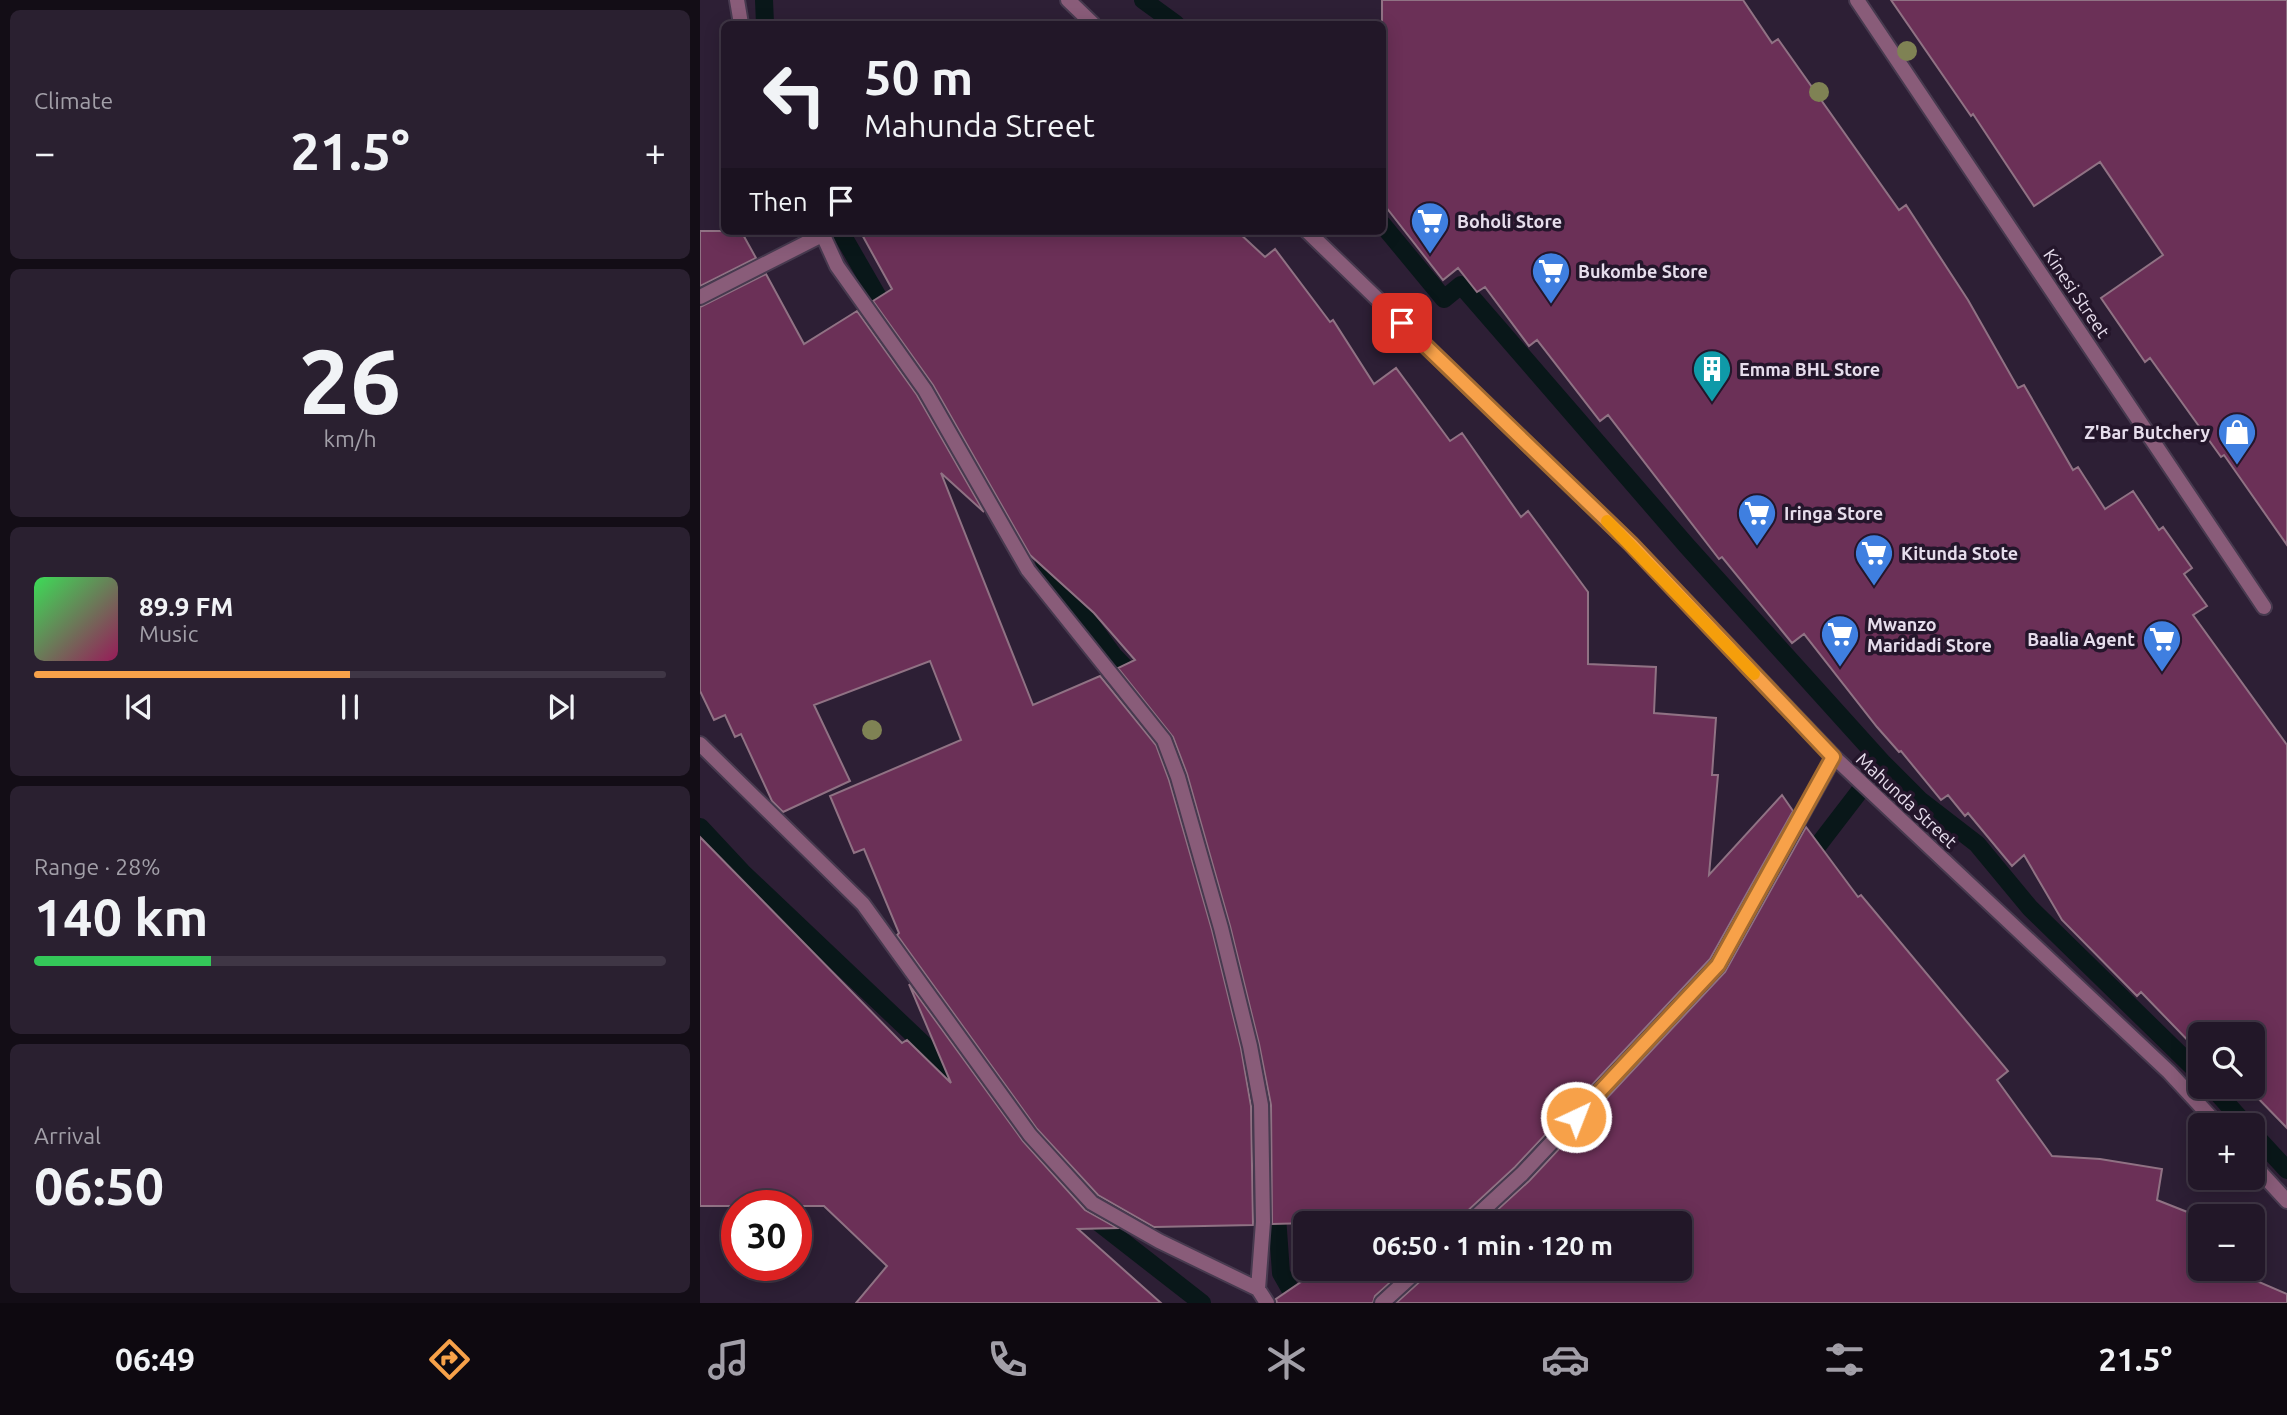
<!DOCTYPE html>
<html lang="en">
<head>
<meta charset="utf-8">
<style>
	:root { --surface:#221728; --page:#2a2030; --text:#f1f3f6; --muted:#a29fa8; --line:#3f3645; --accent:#f7a149 }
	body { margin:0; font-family:Ubuntu,sans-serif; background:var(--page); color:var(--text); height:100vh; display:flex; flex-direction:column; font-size:26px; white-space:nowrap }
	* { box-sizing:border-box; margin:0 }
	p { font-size:23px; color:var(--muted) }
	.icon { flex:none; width:38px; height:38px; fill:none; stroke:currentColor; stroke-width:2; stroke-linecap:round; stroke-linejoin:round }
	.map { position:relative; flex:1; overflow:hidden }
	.details { display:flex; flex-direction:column; gap:10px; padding:10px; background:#130d16; width:700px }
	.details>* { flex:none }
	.banner { position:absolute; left:21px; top:21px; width:665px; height:214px; border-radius:10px; box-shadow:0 4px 18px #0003,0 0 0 2px var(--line); background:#221728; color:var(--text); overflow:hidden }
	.tools { position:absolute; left:1488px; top:1022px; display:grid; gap:14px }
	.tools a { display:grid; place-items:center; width:77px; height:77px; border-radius:10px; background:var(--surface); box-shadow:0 4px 18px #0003,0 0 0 2px var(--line); font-size:35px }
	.speed { position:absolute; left:21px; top:1190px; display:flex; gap:14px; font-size:35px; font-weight:700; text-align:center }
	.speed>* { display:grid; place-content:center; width:91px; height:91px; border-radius:50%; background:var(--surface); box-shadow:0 4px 18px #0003,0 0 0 2px var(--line); line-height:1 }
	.speed .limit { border:10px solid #d22; background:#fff; color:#111 }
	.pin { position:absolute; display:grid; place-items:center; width:60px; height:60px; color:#fff; margin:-30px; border-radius:14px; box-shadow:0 4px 10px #0006 }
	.me { position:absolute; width:77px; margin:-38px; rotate:43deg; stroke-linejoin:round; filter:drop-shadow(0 0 5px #0008) }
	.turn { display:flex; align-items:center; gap:24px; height:147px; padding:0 28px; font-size:32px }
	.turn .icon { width:91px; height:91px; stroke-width:2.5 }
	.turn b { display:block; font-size:49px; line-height:60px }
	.then { display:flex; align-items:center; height:66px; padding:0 28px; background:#0003; gap:14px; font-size:26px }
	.big { font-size:52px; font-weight:700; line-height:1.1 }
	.details .card { flex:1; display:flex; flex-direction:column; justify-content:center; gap:10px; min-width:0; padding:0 24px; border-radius:10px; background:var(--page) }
	.details .dial { align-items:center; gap:0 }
	.dial b { font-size:91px; line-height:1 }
	.song { display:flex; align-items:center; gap:21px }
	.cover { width:84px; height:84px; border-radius:10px; background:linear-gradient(135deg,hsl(130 70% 55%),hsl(330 70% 35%)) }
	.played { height:7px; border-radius:4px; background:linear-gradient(90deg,var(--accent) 50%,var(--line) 50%) }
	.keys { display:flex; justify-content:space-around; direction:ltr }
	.heat { display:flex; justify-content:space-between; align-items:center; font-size:38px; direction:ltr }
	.charge { height:10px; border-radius:5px; background:linear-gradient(90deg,#34c759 28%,var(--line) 0) }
	.trip { position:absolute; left:593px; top:1211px; width:399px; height:70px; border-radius:10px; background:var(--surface); box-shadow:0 4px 18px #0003,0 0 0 2px var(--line); font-weight:700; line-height:70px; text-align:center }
	.menu { display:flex; height:112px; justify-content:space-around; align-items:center; background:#0e0910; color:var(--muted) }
	.menu .icon { width:49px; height:49px }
	.menu .on { color:var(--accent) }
	.menu b { font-size:32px; color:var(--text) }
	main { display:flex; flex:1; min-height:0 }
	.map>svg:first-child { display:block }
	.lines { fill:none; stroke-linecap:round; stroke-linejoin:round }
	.stream { stroke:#091719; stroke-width:18 }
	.building { fill:#6b3057; stroke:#907284; stroke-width:2 }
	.minor-casing { stroke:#473a4f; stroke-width:18 }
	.tertiary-casing { stroke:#473a4f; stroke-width:18 }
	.minor { stroke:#895c79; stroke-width:14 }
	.tertiary { stroke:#895c79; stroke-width:14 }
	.tree { fill:#7f8254 }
	.route-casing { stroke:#a1692f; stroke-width:18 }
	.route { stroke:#f7a149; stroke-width:12 }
	.slow { stroke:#f59e0b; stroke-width:12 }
	.labels { text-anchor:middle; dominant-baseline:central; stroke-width:7; stroke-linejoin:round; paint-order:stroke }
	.poi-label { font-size:18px; font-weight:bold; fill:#e6ddec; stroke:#24162b; text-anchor:start }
	.street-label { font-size:18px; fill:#e6ddec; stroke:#24162b }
</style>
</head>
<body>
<main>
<section class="details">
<div class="card"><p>Climate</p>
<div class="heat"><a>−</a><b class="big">21.5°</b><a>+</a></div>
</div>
<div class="card dial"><b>26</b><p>km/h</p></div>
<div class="card">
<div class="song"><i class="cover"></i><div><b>89.9 FM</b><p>Music</p></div></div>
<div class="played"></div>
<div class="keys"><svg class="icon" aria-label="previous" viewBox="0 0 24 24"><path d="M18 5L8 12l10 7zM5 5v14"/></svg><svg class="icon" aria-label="pause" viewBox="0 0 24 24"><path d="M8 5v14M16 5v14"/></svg><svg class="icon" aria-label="next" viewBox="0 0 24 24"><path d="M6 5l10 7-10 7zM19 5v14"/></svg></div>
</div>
<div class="card"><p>Range · 28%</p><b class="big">140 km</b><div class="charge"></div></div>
<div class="card"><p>Arrival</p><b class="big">06:50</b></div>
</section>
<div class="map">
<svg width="1587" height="1303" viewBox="0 0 1587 1303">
	<rect width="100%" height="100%" fill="#2d1f35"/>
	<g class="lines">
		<path class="stream" d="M 64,0 L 65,24
			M 443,0 L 476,24
			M 682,224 L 744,299 L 761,285 L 987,546 L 1182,762 L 1220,800 L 1277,844 L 1330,908 L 1500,1074
			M 140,231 L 189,316
			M 344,561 L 414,656 L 439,682
			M 461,713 L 487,770
			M 0,827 L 42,872 L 257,1076
			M 1106,861 L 1182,762
			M 1512,1087 L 1546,1125
			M 889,1118 L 1016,977 L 1052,931
			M 1552,1132 L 1587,1170
			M 576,1202 L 581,1273 L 598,1303
			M 389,1215 L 502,1303"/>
	</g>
	<path class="building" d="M 682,0 L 1043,0 L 1072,43 L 1078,39 L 1199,210 L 1206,205 L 1268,300 L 1318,388 L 1324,385 L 1373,470 L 1378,467 L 1405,509 L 1433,491 L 1459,530 L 1463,527 L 1492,568 L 1484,574 L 1507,606 L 1493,615 L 1587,745 L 1587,1128 L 1550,1090 L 1543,1097 L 1533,1087 L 1552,1087 L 1552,1034 L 1500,1034 L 1500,1053 L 1441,992 L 1437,996 L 1362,920 L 1324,855 L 1312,866 L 1268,813 L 1265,816 L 1248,795 L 1241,800 L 1201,751 L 1199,752 L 1177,727 L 1104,634 L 1092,643 L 1022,557 L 1019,559 L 908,415 L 900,421 L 837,340 L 829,346 L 785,287 L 777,292 L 758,268 L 743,280 L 682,202 Z
		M 1191,0 L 1587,0 L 1587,545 L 1524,455 L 1521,457 L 1450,358 L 1445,362 L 1401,298 L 1463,255 L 1400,162 L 1334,206 L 1273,114 L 1271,116 Z
		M 0,231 L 41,231 L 56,258 L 0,286 Z
		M 160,231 L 537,231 L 565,257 L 575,249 L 630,322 L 633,320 L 674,384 L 696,368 L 750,441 L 762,433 L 821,517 L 828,511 L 888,592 L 888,664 L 956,667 L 954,713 L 1016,718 L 1012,775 L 1018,775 L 1009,875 L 1082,795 L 1093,811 L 1010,959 L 815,1167 L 762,1216 L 760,1223 L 686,1223 L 690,1221 L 572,1224 L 571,1105 L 559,1044 L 530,926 L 487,774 L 473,737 L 418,668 L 435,660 L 394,613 L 330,555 L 233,385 L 173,301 L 192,289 Z
		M 66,274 L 104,344 L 157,311 L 217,395 L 284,512 L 241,473 L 333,705 L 400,676 L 456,745 L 469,780 L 512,930 L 541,1048 L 551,1106 L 553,1225 L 454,1227 L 398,1195 L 337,1129 L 197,935 L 199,933 L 164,849 L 154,853 L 130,796 L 261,740 L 230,661 L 114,705 L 150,781 L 83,812 L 72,801 L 41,734 L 35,737 L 25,715 L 14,720 L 0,691 L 0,307 Z
		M 1106,827 L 1158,897 L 1161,895 L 1308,1071 L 1297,1080 L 1352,1156 L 1400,1159 L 1462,1169 L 1457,1200 L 1500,1217 L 1500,1269 L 1529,1269 L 1587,1294 L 1587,1303 L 696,1303 L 726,1276 L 728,1269 L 980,1269 L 980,1223 L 783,1223 L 829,1181 L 1025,972 Z
		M 0,837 L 202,1043 L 207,1040 L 251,1083 L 209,984 L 323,1141 L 385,1210 L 417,1228 L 378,1229 L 461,1303 L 156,1303 L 187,1266 L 124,1206 L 0,1206 Z
		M 620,1269 L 705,1269 L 675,1296 L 673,1303 L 577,1303 L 576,1299 Z"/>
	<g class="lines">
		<g class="minor-casing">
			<path id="minor" d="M 37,0 L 41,24
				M 1157,0 L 1564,607
				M 121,231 L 137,266 L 225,390 L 328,570 L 464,740 L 478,777 L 521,928 L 550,1046 L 561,1105 L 563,1222 L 558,1289
				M 0,297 L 122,235
				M 0,744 L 163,904 L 330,1135 L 392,1203 L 459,1241 L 558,1289 L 567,1303
				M 769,1223 L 822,1174 L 1018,965 L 1134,757
				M 682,1303 L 719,1269"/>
		</g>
		<g class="tertiary-casing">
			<path id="tertiary" d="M 368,0 L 393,24
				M 607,231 L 931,544 L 1134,757 L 1469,1072 L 1518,1125
				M 1552,1163 L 1587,1201"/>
		</g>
		<use href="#minor" class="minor"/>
		<use href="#tertiary" class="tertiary"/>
	</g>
	<g class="tree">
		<circle cx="1207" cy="51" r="10"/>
		<circle cx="1119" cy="92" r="10"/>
		<circle cx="172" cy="730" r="10"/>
	</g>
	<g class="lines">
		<g class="route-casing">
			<path id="route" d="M 702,323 L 931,544 L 1133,757 L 1018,965 L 876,1117"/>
		</g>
		<use href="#route" class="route"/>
		<path class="slow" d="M 907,521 L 1054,674"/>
	</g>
	<defs>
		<g id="supermarket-pin" transform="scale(2.0125)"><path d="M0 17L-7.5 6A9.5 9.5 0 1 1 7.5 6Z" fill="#3f7fe0" stroke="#24162b"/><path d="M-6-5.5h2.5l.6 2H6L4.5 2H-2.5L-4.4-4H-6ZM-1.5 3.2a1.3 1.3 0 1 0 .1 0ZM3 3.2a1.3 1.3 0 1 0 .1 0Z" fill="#fff"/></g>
		<g id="building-pin" transform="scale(2.0125)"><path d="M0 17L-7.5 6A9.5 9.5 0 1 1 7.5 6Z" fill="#0f9aa8" stroke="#24162b"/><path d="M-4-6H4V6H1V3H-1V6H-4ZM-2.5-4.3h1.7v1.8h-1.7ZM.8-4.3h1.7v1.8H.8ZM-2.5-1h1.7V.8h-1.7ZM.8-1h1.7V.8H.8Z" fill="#fff"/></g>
		<g id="shop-pin" transform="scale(2.0125)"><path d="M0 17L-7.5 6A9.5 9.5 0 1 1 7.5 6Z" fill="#3f7fe0" stroke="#24162b"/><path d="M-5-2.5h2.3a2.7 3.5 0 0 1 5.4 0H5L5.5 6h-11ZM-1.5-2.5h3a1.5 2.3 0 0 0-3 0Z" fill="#fff"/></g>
	</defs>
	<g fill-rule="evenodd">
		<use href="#supermarket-pin" x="730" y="221"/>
		<use href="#supermarket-pin" x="851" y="271"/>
		<use href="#building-pin" x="1012" y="369"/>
		<use href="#shop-pin" x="1537" y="432"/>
		<use href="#supermarket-pin" x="1057" y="513"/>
		<use href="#supermarket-pin" x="1174" y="553"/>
		<use href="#supermarket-pin" x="1140" y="634"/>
		<use href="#supermarket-pin" x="1462" y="639"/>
	</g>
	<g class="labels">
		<g class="poi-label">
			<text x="757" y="221">Boholi Store</text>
			<text x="878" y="271">Bukombe Store</text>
			<text x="1039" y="369">Emma BHL Store</text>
			<text x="1510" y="432" text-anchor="end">Z'Bar Butchery</text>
			<text x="1084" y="513">Iringa Store</text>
			<text x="1201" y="553">Kitunda Stote</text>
			<text x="1167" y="624">Mwanzo<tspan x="1167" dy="21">Maridadi Store</tspan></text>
			<text x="1435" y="639" text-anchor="end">Baalia Agent</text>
		</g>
		<g class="street-label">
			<text transform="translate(1377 293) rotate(56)">Kinesi Street</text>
			<text transform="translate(1207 800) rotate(43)">Mahunda Street</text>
		</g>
	</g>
</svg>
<div class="tools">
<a><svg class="icon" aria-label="search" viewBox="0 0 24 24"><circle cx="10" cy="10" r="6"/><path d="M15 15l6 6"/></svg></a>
<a>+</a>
<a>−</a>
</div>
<div class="speed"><div class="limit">30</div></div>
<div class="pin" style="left:702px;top:323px;background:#d93025"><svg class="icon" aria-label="arrive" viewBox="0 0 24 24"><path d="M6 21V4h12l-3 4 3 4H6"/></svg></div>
<svg class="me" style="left:876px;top:1117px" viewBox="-20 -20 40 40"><circle r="17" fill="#f7a149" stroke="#fff" stroke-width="3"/><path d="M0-11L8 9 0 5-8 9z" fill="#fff"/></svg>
<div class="trip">06:50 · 1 min · 120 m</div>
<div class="banner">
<div class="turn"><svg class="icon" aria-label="left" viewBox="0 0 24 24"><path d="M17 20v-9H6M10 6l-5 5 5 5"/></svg><div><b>50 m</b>Mahunda Street</div></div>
<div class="then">Then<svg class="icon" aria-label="arrive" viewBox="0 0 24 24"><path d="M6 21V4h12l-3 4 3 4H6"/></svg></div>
</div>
</div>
</main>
<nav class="menu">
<b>06:49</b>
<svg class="icon on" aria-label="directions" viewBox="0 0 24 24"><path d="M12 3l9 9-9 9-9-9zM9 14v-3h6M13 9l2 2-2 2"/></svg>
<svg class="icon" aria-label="music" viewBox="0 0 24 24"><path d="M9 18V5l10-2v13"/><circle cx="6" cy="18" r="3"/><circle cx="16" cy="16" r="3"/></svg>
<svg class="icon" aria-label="phone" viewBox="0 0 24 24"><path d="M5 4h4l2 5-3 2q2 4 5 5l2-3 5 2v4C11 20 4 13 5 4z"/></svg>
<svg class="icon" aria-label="climate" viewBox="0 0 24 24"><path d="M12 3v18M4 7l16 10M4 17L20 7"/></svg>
<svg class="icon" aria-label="car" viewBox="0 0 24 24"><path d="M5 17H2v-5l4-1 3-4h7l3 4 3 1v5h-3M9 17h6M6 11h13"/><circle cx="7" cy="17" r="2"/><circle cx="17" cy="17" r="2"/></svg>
<svg class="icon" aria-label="filters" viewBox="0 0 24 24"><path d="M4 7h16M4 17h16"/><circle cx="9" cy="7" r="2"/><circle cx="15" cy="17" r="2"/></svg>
<b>21.5°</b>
</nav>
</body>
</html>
